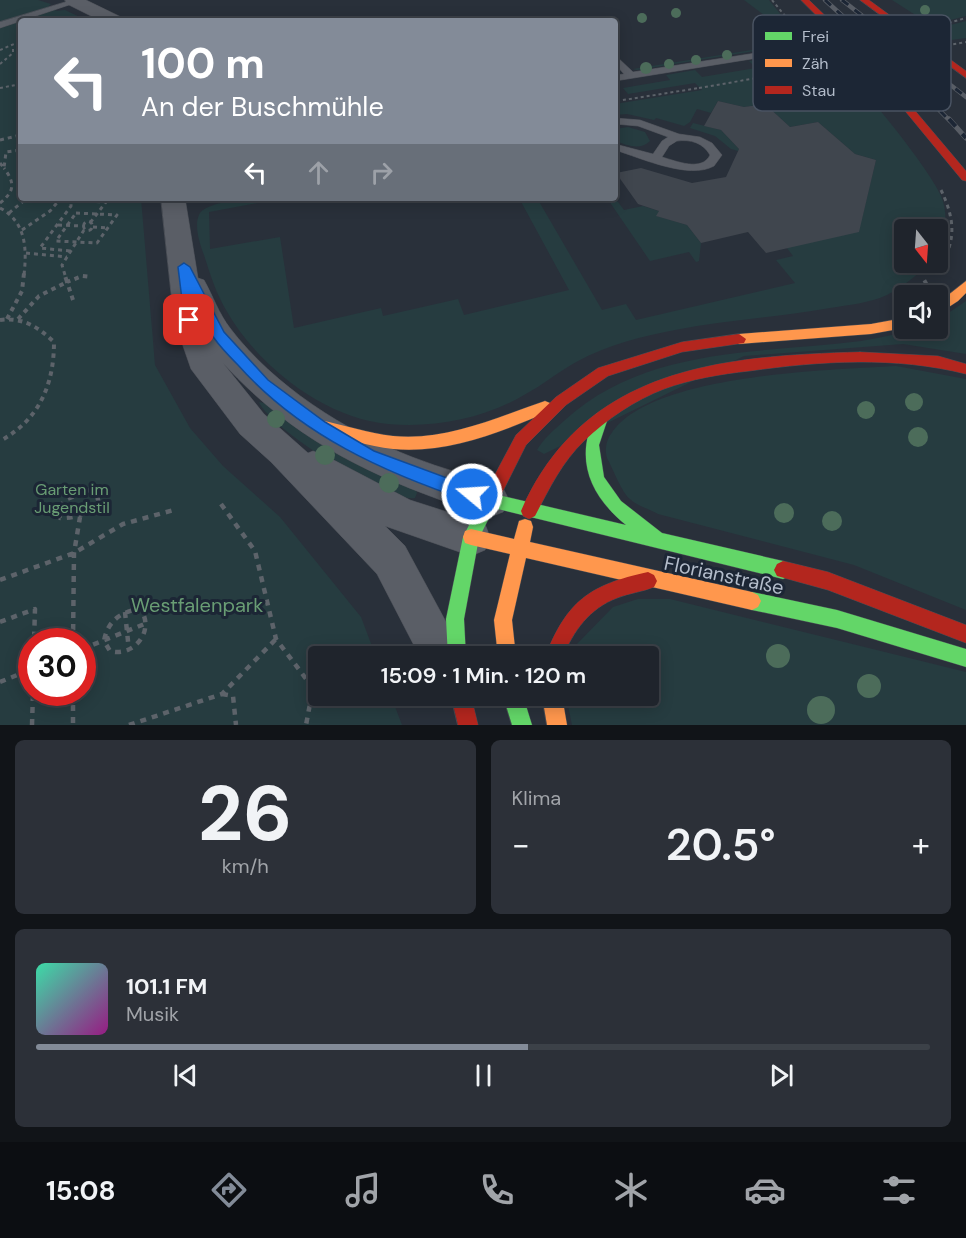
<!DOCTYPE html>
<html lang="de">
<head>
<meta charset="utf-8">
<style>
	:root { --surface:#1f242c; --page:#2c3038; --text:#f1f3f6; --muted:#a1a4a9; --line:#3c4148; --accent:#838b98 }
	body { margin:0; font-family:"DM Sans",sans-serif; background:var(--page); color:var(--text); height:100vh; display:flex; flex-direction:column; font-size:22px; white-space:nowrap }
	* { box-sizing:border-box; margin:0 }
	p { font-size:20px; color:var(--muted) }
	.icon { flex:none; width:33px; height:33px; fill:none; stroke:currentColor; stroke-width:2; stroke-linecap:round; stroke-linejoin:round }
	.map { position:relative; height:725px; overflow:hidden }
	.panel { display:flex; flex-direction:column; gap:15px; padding:15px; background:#111418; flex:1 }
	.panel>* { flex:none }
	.top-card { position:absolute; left:18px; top:18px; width:600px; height:183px; border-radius:6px; box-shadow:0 3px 15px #0003,0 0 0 2px var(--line); background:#838b98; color:#fff; overflow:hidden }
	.needle { width:39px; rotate:163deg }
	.buttons { position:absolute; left:894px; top:219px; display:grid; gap:12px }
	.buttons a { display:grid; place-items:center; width:54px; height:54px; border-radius:6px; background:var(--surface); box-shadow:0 3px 15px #0003,0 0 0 2px var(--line); font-size:30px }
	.speed { position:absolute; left:18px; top:628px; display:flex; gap:12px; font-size:30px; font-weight:700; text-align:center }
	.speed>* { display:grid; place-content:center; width:78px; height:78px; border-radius:50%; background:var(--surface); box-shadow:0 3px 15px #0003,0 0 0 2px var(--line); line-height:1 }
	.speed .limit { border:9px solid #d22; background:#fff; color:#111 }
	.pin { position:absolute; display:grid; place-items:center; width:51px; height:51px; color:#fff; margin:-26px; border-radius:12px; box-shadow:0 3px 9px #0006 }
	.me { position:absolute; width:66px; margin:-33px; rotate:288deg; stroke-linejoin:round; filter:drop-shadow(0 0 4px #0008) }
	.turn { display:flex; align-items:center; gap:21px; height:126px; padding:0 24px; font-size:27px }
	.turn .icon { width:78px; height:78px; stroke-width:2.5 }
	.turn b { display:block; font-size:42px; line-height:51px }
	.lanes { display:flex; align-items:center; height:57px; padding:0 24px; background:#0003; justify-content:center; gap:30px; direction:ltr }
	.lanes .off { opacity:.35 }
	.big { font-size:45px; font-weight:600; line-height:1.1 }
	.panel .widget { flex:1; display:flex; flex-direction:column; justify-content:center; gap:9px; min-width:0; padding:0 21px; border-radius:9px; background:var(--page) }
	.panel .dial { align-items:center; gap:0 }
	.dial b { font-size:78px; line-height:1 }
	.song { display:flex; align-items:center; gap:18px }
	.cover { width:72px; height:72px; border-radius:9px; background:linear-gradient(135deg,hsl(160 70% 55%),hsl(310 70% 35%)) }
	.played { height:6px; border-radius:3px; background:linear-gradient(90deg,var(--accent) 55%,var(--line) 55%) }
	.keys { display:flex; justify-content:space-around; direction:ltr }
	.heat { display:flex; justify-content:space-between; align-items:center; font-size:33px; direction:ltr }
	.panel .tiles { flex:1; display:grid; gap:15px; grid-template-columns:1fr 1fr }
	.widget:last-child { grid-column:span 2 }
	.trip { position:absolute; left:308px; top:646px; width:351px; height:60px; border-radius:6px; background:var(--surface); box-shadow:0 3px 15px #0003,0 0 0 2px var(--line); font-weight:600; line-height:60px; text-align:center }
	.tab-bar { display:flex; height:96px; justify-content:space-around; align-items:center; background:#0c0e12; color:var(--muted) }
	.tab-bar .icon { width:42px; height:42px }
	.tab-bar .current { color:var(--accent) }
	.tab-bar b { font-size:27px; color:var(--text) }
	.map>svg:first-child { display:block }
	.green { fill:#263c40; fill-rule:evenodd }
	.building { fill:#40464e }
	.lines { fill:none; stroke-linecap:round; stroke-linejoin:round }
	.lane-casing { stroke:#484c54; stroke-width:1 }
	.street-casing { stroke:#484c54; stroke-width:1 }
	.fast-casing { stroke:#484c54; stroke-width:1 }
	.slow-casing { stroke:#484c54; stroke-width:1 }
	.jam-casing { stroke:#484c54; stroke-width:1 }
	.path-far3 { stroke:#5d636a; stroke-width:2; stroke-dasharray:3 3; stroke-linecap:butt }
	.path-far2 { stroke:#5d636a; stroke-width:3; stroke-dasharray:4 4; stroke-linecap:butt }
	.path-far1 { stroke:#5d636a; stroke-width:4; stroke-dasharray:4.5 4.5; stroke-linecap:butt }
	.path { stroke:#5d636a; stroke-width:4.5; stroke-dasharray:6 6; stroke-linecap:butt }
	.lane { fill:#5a5e66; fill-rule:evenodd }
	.street { fill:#5a5e66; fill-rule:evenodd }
	.fast { fill:#63d668; fill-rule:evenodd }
	.slow { fill:#ff974d; fill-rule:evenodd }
	.jam { fill:#b3261e; fill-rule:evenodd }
	.rail-far1-casing { stroke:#585d65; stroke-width:4.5 }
	.rail-casing { stroke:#585d65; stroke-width:5 }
	.rail-far1 { stroke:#1c2635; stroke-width:3; stroke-dasharray:8; stroke-linecap:butt }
	.rail { stroke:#1c2635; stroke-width:4; stroke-dasharray:10; stroke-linecap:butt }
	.path-bridge { stroke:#5d636a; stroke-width:2; stroke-dasharray:3 3; stroke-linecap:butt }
	.tree { fill:#4c6c5a }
	.route { fill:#1a73e8; stroke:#114b97; stroke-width:1.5 }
	.labels { text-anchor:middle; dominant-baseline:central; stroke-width:6; stroke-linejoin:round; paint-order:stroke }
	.park-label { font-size:16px; fill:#699d74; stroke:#1c2635 }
	.near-street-label { font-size:20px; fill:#b3bcca; stroke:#1c2635 }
	.near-park-label { font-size:20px; fill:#699d74; stroke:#1c2635 }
	.key { fill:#1c2635; stroke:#495362; stroke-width:1.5 }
	.key-label { font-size:16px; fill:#b3bcca }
</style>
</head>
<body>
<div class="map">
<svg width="966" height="725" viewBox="0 0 966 725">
	<rect width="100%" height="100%" fill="#29303a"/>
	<path class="green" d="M 0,0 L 38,0 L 51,4 L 48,7 L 57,11 L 65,10 L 88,21 L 21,21 L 21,198 L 141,198 L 155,365 L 190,428 L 223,466 L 280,517 L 361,617 L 376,657 L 318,657 L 318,696 L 391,696 L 402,725 L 0,725 ZM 32,642 L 82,642 L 82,693 L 32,693 Z
		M 744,0 L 769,0 L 798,36 L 798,44 L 637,70 L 633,69 L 789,44 L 784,40 L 793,37 Z
		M 892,0 L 966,0 L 966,16 L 931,25 Z
		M 966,21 L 966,38 L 951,40 L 935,29 Z
		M 820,50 C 843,59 931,170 941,196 C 949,214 945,237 938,254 L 938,230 L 904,230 L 904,262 L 930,263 C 917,275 903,287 887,295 C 870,303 848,305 830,308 C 779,317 726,320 675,330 C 642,336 608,345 578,361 C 559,371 543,385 524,395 C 484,419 434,428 388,424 C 323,418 257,365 226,310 C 216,293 210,274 204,255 C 200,244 193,224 200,213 C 211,198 267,198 285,198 L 209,212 L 210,249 L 280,237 L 294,328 L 381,308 L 383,316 L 458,299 L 464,315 L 569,290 L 519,198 L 537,198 L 602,310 L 626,304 L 636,320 L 795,283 L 776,260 L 793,256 L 787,248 L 862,218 L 876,160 L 855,154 L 818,122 L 790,127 L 765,104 L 744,107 L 718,101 L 711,113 L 697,109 L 690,122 L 684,126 L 656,118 L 654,120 L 627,114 L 615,115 L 615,104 L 702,90 L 695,83 L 628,94 L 623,88 L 670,80 L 666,75 L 695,70 L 702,77 L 756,68 L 749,61 Z
		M 693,123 L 721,130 L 739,149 L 738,151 L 731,149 L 715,136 L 690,128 Z
		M 628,127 L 645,132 L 650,141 C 640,151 627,145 615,141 L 615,129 Z
		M 614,200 L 618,202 L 624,210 L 643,206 L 659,211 L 657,216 L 687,225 L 701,243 L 699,261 L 696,262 L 689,252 L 650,261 L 609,201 Z
		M 966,301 L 966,354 L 903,344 L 744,356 L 544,454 L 537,450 C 543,439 555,429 565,420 C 646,346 759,354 861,341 C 887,337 911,329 938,328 L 938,320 Z
		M 896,366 L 966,379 L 966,610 L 854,565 L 658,514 C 650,509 637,506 630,499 C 622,493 613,469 608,460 C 604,453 606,440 611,434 C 649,374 829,370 896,366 Z
		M 259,402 L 269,404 L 415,489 L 417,493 L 415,498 C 387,503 269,428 259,402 Z
		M 638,599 L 670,599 L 966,672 L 966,725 L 572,725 L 566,696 L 648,696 L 648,657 L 572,657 L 576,645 L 613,607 Z"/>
	<path class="building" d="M 718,101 L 744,107 L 765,104 L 790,127 L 818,122 L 855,154 L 876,160 L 859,232 L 766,253 L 748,232 L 701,243 L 687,225 L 656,216 L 659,211 L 638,204 L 616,173 L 641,168 L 692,183 L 726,177 L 739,149 L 721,130 L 704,126 Z"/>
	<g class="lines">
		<g class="lane-casing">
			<path id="lane" d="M 72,0 L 81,1 L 0,28 L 0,22 Z
				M 574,18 L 585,21 L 570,21 Z
				M 833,24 L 837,27 L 839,37 L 834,42 L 813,49 L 615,81 L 615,75 L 624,74 L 615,64 L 615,55 L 633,72 L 808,45 L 828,38 L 831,35 L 829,27 Z
				M 615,118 L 640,120 L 679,134 L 700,137 L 712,143 L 722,155 L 714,166 C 689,180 641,158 615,150 L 615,144 L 653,154 L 662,141 L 668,137 L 638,126 L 615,124 ZM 677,141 C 691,139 703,143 710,155 C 702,172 676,161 662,157 L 669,146 Z"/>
		</g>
		<g class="street-casing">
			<path id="street" d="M 65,0 L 86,0 L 121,17 L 124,21 L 101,21 L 67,4 Z
				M 161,198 L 185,198 L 198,278 L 204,280 C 213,296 219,314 230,328 C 274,386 345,431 412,457 C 442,469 473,476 503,488 L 509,500 L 503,512 L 490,517 C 384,482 300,447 223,363 L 264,414 L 308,453 L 313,451 L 326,456 L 410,500 L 485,524 L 490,537 L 485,550 L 471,556 L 385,526 L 405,546 L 465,657 L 420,657 L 377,574 L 271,462 L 240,434 L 191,369 L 174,320 Z"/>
		</g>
		<g class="fast-casing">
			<path id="fast" d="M 601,412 L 606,414 L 608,418 L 599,445 L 604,477 L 621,501 L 662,533 L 783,561 L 789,564 L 792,570 L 789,576 L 783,579 L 494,508 L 479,538 L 464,619 L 466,657 L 448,657 L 446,619 L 463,537 L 484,495 L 490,493 L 626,525 C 589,495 574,458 596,414 Z
				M 752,592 L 837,610 L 966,649 L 966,667 L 837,628 L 752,610 L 746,607 L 743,601 L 746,595 Z
				M 503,696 L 523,696 L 532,725 L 512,725 Z"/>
		</g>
		<g class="slow-casing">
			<path id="slow" d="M 966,281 L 966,293 L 958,301 L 938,314 L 938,303 Z
				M 904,318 L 904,328 L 871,334 L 739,344 L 732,339 L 739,334 L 871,324 Z
				M 545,401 L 550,403 L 552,407 L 550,411 C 501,432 448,454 393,449 C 368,446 344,438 320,432 L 315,430 L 313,426 L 315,422 L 320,420 C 344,425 368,433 393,436 C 447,441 495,418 545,401 Z
				M 525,519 L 531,521 L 533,527 L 530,542 L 752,592 L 758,595 L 761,601 L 758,607 L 752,610 L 526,558 L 512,620 L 516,657 L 498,657 L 494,620 L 510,554 L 471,545 L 465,543 L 463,537 L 465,531 L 471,529 L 514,539 L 519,521 Z
				M 542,696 L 562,696 L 567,725 L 547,725 Z"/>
		</g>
		<g class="jam-casing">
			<path id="jam" d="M 801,0 L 809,0 L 879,68 L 966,171 L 966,181 L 962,180 L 873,72 Z
				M 860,0 L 869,0 L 966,71 L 966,78 Z
				M 739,334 L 746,339 L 744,343 L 682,352 L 608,376 L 566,405 L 526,445 L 496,505 L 490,507 L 484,505 L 482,500 L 484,495 L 516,435 L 556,397 L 598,368 L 682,342 Z
				M 860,352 L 938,356 L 966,364 L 966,374 C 895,356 821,361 749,371 C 721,374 691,379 664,389 C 635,400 607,419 584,441 C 562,462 549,489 535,516 L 529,519 L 523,516 L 521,511 C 584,367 722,356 860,352 Z
				M 783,561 L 828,572 L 966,625 L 966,643 L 828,590 L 777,576 L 774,570 L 777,564 Z
				M 648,572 L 654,575 L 657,581 L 654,587 C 642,592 629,593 617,598 C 590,608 573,631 563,657 L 545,657 C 567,601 589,585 648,572 Z
				M 451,696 L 471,696 L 478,725 L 458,725 Z"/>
		</g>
		<path class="path-far3" d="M 772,0 L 799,33
			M 937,26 L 966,18
			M 0,50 L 21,41
			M 0,64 L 13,53 L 13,46
			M 0,88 L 21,84
			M 617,101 L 699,88"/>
		<path class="path-far2" d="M 0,140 L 21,135
			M 0,163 L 4,168 L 6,152 L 21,150
			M 72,200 L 106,202 L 90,223
			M 0,203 C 15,191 15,183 4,168
			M 0,208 C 26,222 27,248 24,275
			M 9,213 L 27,198
			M 76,213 L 117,215 L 97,243 L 56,241 Z
			M83.5 226a4.5 4.5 0 1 1 9 0a4.5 4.5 0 1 1-9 0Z
			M 58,225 L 82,226
			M 93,227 L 108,228
			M 22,230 L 50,211 L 61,198
			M 70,251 L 40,248 L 71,206 L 71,198
			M 26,253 L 67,257
			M 938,269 C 957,242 955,219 941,190
			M 65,275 L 62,265 L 84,230"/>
		<path class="path-far1" d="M 909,292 L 915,296
			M 900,296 L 927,281
			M 73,300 L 67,282 L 82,276 L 91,277
			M 7,319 L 22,291 L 24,273
			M 18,319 L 39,296 L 67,282 L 64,273
			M 0,320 C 23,317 38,327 54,342 C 54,385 39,420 0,441"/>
		<path class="path" d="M 88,490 L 97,493 L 98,500 C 88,514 77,518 60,518 L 58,511 L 65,500 Z
			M 221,504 L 255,551 L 276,639 L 313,688 L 306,725
			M 0,580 L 74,553 L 123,524 L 174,510
			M 134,610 L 144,616 C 151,636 131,657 110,651 L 104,641 C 107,624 117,614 134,610 Z
			M 125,612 L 129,651
			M 0,622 L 35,609 L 34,642
			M 73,642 L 74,553 L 80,517
			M 82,649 L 147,623
			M 0,682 L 32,669
			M 313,688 L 318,686
			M 73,693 L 73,725
			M 222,694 L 233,696 L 236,725
			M 32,725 L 33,693
			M 129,725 L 222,694 L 276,639"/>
		<use href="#lane" class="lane"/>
		<use href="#street" class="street"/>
		<use href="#fast" class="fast"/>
		<use href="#slow" class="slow"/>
		<use href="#jam" class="jam"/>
		<g class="rail-far1-casing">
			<path id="rail-far1" d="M 825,0 L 880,50 L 950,121
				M 842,0 L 966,97"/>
		</g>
		<g class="rail-casing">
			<path id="rail" d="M 949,119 L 966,138"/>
		</g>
		<use href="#rail-far1" class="rail-far1"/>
		<use href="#rail" class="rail"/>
		<path class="path-bridge" d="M 699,88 L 966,42"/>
	</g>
	<g class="tree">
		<circle cx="925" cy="10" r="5"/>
		<circle cx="676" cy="13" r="5"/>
		<circle cx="642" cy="18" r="5"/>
		<circle cx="727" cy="55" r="5"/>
		<circle cx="696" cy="60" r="5"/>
		<circle cx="669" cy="64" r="5"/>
		<circle cx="646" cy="68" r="6"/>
		<circle cx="914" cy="402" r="9"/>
		<circle cx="866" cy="410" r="9"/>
		<circle cx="276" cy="419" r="9"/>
		<circle cx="918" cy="437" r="10"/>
		<circle cx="325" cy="455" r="10"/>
		<circle cx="389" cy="483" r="10"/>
		<circle cx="784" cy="513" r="10"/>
		<circle cx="832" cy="521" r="10"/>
		<circle cx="778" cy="656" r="12"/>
		<circle cx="869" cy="686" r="12"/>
		<circle cx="821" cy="710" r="14"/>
	</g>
	<path class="route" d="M 184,263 L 190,267 L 224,332 L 268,380 L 325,422 L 374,451 L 477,489 L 480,494 L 477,500 L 472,502 C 385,473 300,435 238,365 C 230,357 221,348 214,338 C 206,325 200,311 193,297 L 196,320 L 194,324 L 185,324 L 178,267 Z"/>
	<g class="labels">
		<g class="park-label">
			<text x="72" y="489">Garten im<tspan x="72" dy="18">Jugendstil</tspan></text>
		</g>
		<g class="near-street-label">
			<text transform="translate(724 575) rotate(12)">Florianstraße</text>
		</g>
		<g class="near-park-label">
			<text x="197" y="605">Westfalenpark</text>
		</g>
	</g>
	<rect x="753" y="15" width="198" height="96" rx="9" class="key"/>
	<rect x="765" y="32" width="27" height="8" fill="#63d668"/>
	<rect x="765" y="59" width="27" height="8" fill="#ff974d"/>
	<rect x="765" y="86" width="27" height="8" fill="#b3261e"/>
	<g class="key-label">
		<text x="802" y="42">Frei</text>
		<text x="802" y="69">Zäh</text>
		<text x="802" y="96">Stau</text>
	</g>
</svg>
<div class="buttons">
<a><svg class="needle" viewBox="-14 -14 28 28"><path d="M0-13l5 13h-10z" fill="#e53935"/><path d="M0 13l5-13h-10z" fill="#a1a4a9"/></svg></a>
<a><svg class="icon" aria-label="sound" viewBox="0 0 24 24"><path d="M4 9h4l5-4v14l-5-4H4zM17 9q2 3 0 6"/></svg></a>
</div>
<div class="speed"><div class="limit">30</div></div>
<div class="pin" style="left:189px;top:320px;background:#d93025"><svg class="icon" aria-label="arrive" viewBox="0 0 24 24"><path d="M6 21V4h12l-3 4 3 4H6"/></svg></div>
<svg class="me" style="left:472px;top:494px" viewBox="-20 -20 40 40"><circle r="17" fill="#1a73e8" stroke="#fff" stroke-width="3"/><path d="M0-11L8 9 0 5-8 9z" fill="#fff"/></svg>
<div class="trip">15:09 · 1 Min. · 120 m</div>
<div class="top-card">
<div class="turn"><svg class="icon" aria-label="left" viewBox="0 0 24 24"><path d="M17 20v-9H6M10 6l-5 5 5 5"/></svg><div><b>100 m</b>An der Buschmühle</div></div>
<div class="lanes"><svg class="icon" aria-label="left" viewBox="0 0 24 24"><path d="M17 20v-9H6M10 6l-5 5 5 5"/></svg><svg class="icon off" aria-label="ahead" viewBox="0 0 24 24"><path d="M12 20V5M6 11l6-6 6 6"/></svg><svg class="icon off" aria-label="right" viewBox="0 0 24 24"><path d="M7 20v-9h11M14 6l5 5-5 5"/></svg></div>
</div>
</div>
<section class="panel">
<div class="tiles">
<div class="widget dial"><b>26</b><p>km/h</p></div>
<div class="widget"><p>Klima</p>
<div class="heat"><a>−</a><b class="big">20.5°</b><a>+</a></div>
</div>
<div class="widget">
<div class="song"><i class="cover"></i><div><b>101.1 FM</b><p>Musik</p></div></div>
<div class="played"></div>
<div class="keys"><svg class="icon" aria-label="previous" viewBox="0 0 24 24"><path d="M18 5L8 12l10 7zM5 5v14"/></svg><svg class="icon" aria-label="pause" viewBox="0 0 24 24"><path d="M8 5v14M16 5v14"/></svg><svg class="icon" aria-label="next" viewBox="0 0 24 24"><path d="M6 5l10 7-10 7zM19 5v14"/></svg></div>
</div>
</div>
</section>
<nav class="tab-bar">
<b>15:08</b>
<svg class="icon current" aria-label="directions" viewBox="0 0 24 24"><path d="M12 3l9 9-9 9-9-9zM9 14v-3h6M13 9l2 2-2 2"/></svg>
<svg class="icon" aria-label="music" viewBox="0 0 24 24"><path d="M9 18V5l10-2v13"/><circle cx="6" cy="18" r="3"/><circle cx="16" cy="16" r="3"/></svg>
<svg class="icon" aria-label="phone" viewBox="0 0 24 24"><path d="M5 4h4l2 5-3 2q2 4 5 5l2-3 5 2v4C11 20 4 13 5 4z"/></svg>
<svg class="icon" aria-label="climate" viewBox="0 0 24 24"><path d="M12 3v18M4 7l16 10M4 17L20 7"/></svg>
<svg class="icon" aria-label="car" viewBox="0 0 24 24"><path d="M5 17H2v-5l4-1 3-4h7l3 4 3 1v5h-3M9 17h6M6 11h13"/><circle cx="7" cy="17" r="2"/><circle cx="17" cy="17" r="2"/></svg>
<svg class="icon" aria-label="filters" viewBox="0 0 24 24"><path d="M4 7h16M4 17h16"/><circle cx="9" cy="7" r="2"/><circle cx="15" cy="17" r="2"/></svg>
</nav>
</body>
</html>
